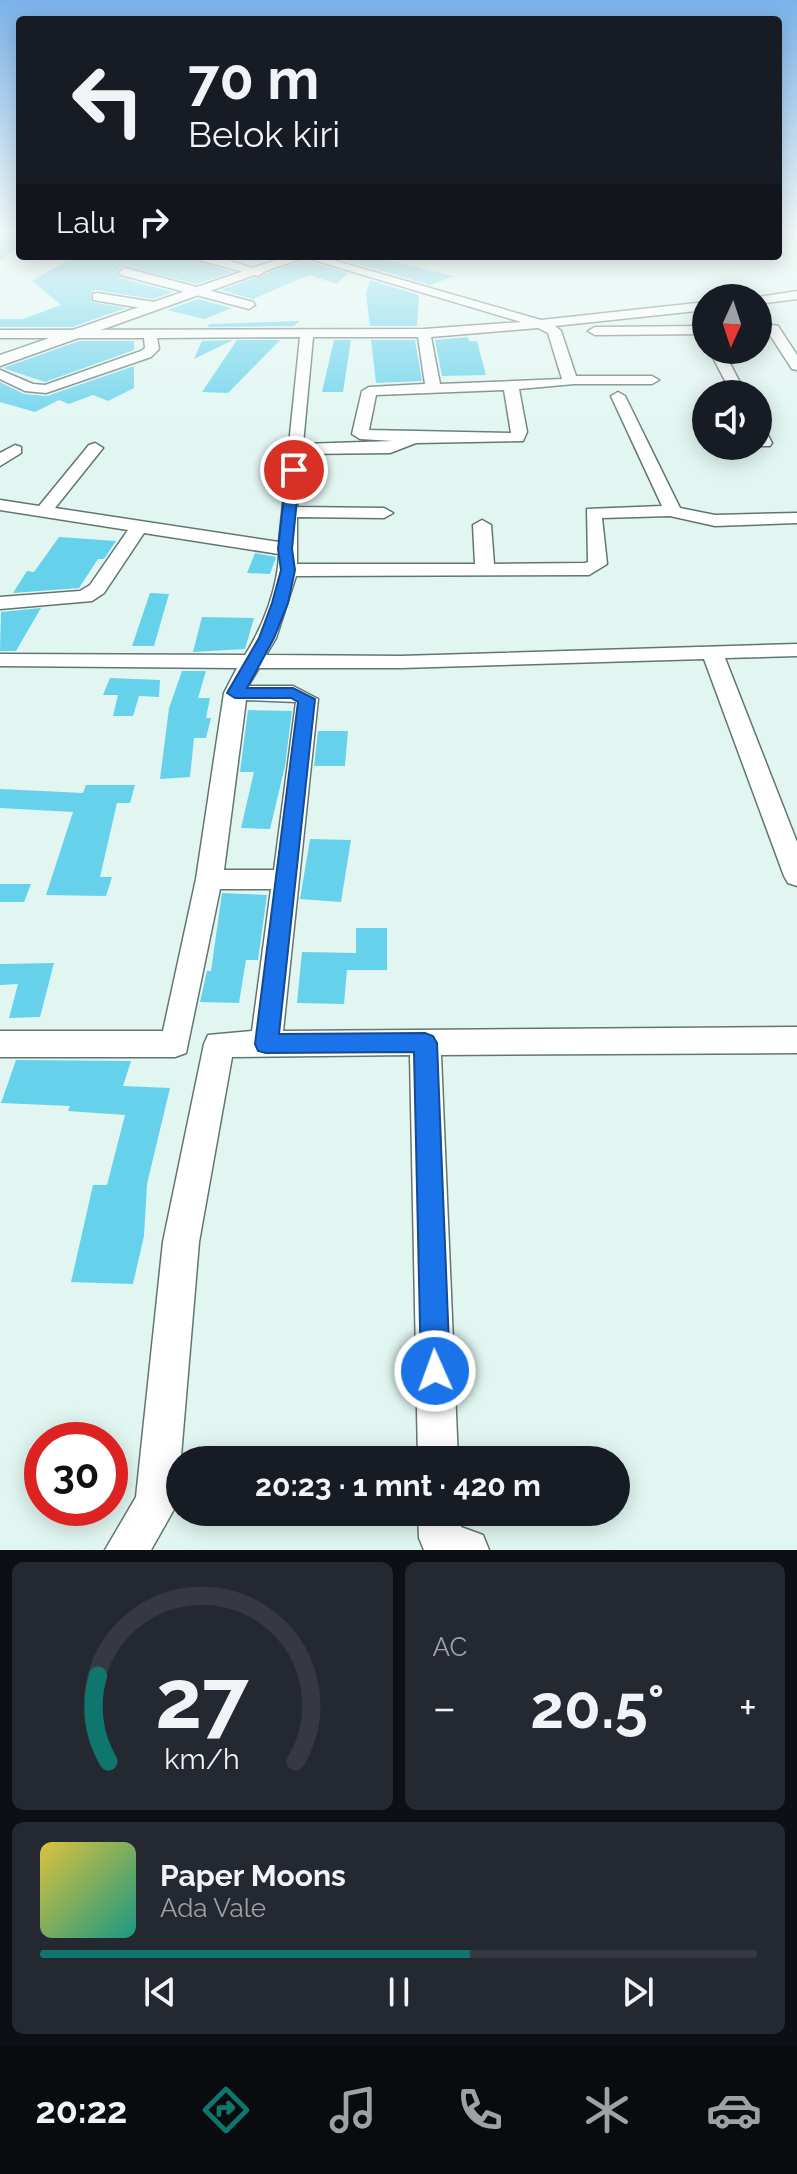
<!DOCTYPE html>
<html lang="id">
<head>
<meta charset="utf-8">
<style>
	:root { --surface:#171b24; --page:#242831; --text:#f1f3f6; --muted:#9ea1a6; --line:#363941; --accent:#0f766e }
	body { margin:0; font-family:Raleway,sans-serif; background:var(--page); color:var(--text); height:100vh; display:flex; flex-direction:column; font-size:30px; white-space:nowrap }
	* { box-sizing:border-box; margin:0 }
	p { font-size:26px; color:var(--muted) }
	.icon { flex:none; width:44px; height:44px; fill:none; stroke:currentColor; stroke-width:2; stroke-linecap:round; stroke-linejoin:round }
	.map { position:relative; height:1550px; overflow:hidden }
	.sheet { display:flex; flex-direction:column; gap:12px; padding:12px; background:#0d0f14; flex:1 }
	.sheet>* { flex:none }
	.top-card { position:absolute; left:16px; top:16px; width:766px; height:244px; border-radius:8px; box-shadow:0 4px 20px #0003; background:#171b24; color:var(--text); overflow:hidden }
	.needle { width:52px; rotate:183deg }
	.tools { position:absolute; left:692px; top:284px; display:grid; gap:16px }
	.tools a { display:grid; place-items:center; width:80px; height:80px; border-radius:50%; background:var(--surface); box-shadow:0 4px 20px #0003; font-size:40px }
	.speed { position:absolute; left:24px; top:1422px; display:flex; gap:16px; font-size:40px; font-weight:700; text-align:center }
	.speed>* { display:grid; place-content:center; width:104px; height:104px; border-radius:50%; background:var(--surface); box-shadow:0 4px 20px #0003; line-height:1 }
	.speed .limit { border:12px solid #d22; background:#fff; color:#111 }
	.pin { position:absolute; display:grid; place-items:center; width:68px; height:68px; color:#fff; margin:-34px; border:4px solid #fff; border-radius:50%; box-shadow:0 2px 8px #0007 }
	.me { position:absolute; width:88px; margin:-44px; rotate:358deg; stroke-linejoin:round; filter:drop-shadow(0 0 6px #0008) }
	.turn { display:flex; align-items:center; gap:28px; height:168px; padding:0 40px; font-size:36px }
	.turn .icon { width:104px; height:104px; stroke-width:2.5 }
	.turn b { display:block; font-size:56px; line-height:68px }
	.then { display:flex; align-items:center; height:76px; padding:0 40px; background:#0003; gap:16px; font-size:30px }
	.big { font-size:60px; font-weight:700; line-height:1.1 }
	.sheet .tile { flex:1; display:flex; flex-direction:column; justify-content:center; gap:12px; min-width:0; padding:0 28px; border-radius:12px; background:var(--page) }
	.sheet .dial { align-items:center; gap:0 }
	.dial svg { height:208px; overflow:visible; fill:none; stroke:var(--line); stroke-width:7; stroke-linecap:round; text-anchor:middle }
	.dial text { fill:var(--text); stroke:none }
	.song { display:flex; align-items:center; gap:24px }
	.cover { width:96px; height:96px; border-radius:12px; background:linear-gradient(135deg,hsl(50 70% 55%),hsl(170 70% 35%)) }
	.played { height:8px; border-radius:4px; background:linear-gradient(90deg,var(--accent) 60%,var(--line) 60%) }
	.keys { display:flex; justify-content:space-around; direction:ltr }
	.heat { display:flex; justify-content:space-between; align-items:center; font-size:44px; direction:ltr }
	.sheet .tiles { flex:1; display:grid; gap:12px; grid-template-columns:1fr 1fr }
	.tile:last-child { grid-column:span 2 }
	.trip { position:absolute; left:166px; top:1446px; width:464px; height:80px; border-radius:40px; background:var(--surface); box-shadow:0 4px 20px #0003; font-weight:700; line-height:80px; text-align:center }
	.dock { display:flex; height:128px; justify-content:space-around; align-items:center; background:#090b0e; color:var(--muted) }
	.dock .icon { width:56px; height:56px }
	.dock .on { color:var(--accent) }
	.dock b { font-size:36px; color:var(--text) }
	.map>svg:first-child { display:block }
	.building { fill:#66d1eb }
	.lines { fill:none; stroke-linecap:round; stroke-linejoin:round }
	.minor-casing { stroke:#637571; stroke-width:3 }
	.major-casing { stroke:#637571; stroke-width:3 }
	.minor { fill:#fff; fill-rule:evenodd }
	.major { fill:#fff; fill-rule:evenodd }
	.route { fill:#1a73e8; stroke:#114b97; stroke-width:2 }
</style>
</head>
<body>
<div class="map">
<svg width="797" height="1550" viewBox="0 0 797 1550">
	<rect width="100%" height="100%" fill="#e1f6f1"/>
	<path class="building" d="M 6,235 L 20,235 L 20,246 L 0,261 L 0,240 Z
		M 75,256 L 182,256 L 232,272 L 197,284 L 123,266 L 116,271 L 120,278 L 173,292 L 153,299 L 96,290 L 91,292 L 91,302 L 126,308 L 72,327 L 0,327 L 0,319 L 23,319 L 61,305 L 32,281 Z
		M 330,256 L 369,256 L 454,276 L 430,285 Z
		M 304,260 L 348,273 L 337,284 L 309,275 L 253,299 L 221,290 Z
		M 370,280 L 419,295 L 417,326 L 370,326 L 366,293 Z
		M 198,299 L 232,308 L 204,319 L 167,310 Z
		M 300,321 L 294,326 L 208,327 L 209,324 Z
		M 468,337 L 469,341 L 477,341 L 486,375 L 442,376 L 435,340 Z
		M 233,340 L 194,359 L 202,341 Z
		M 237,340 L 280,340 L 228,393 L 202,392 Z
		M 334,340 L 351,340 L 343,392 L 322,392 Z
		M 371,340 L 415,340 L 422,381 L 376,383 Z
		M 79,341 L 134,341 L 134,350 L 45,382 L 3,368 Z
		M 134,366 L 134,388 L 108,401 L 93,395 L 69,404 L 59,400 L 35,412 L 0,402 L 0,382 L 24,394 L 47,396 Z
		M 59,537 L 116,541 L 104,559 L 98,559 L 79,588 L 13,593 L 27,571 L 34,572 Z
		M 255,553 L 276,557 L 270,574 L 247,573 Z
		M 150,593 L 169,594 L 154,646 L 132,646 Z
		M 41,608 L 16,651 L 0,651 L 1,612 Z
		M 202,617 L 254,618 L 245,649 L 193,652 Z
		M 182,671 L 206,671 L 198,698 L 210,698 L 206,718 L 211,718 L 206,738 L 194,738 L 190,777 L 160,779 L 169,708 Z
		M 110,678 L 160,680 L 159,697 L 139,696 L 133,716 L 113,716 L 118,695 L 103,695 Z
		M 248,710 L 292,711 L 285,766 L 270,829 L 241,828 L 254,772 L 240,772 Z
		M 318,731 L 348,731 L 345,766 L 314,766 Z
		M 86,785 L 135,785 L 130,803 L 117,803 L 100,877 L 112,877 L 106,896 L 46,895 L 73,812 L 0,808 L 0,789 L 83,793 Z
		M 310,839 L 351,840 L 341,902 L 300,899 Z
		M 0,884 L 31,884 L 24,902 L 0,902 Z
		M 222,893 L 267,895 L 258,960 L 246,960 L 239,1003 L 200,1002 L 207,971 L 211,971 Z
		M 356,928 L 387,928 L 387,970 L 347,970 L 344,1004 L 297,1003 L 302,952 L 356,953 Z
		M 54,963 L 40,1017 L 9,1018 L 18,984 L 0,985 L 0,964 Z
		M 16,1060 L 131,1061 L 123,1086 L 170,1088 L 147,1184 L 144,1236 L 133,1284 L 71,1282 L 93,1185 L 107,1185 L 125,1115 L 68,1111 L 70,1106 L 1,1103 Z"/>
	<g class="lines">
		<g class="minor-casing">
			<path id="minor" d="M 185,256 L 217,256 L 264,272 L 258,276 Z
				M 300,256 L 319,256 L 541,320 L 706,302 L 706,310 L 555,326 L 561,331 L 576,376 L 652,376 L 659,380 L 652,384 L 574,384 L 519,389 L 527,432 L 523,441 L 416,443 L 390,453 L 302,454 L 297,507 L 384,508 L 393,513 L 384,518 L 297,517 L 297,564 L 475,564 L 473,525 L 482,520 L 491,525 L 494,564 L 585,563 L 588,562 L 587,509 L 662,506 L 611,396 L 618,392 L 625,396 L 680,508 L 715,515 L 797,513 L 797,523 L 715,526 L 670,516 L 602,518 L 607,564 L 589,575 L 296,576 L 276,638 L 266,655 L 401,656 L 797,644 L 797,656 L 725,658 L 797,842 L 797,886 L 788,883 L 784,876 L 704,659 L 401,668 L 259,668 L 248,686 L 293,686 L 318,699 L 283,1031 L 797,1027 L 797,1053 L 441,1055 L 458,1460 L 418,1460 L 410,1055 L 232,1057 L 199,1242 L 177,1504 L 151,1550 L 105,1550 L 136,1497 L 163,1242 L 204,1044 L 208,1035 L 252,1031 L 271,889 L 220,889 L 186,1053 L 175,1057 L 0,1057 L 0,1031 L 163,1031 L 196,879 L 224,693 L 237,668 L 0,666 L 0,654 L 245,655 C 263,627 278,587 279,554 L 144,533 L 104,593 L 92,601 L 0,609 L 0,597 L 80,591 L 90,585 L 128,530 L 0,510 L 0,500 L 39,506 L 89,445 L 95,443 L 103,448 L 55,508 L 279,542 L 300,337 L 157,338 L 159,349 L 151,357 L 46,393 L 25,391 L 0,379 L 0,370 L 33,384 L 45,385 L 141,351 L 145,348 L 144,338 L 0,338 L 0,330 L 424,329 L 521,322 ZM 538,328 L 548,333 L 562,379 L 440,384 L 431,337 ZM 313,337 L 418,337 L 425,384 L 369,387 L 362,391 L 352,434 L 360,439 L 393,441 L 303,444 ZM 504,390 L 511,433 L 369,430 L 376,395 ZM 246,700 L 296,702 L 274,870 L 224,870 Z
				M 125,268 L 253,302 L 255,305 L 249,309 L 121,275 L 119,272 Z
				M 797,291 L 797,299 L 758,304 L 758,298 L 753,298 Z
				M 97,293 L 154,302 L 160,306 L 154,310 L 93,300 L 93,294 Z
				M 773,325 L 778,326 L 797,355 L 797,370 L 792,369 L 766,329 Z
				M 706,326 L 706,334 L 595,335 L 588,331 L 595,327 Z
				M 709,350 L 723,350 L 746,394 L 732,394 Z
				M 758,426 L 764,428 L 772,443 L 770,446 L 758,446 Z
				M 15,445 L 21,447 L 21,453 L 0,466 L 0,453 Z
				M 418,1512 L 460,1512 L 461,1527 L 483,1535 L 489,1550 L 424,1550 L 419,1538 Z"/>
		</g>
		<g class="major-casing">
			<path id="major" d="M 287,256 L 308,256 L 0,366 L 0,355 Z"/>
		</g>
		<use href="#minor" class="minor"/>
		<use href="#major" class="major"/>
	</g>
	<linearGradient id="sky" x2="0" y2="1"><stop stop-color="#7bb3ea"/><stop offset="0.52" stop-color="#f2fbf9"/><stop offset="1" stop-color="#f2fbf9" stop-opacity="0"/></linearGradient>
	<rect width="797" height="448" fill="url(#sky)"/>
	<path class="route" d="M 294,466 L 300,470 L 292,549 L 295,570 L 288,603 L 274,638 L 247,688 L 293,688 L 315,699 L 279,1034 L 425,1033 L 433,1036 L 437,1043 L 450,1371 L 445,1381 L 435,1385 L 425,1381 L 421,1371 L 414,1052 L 266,1053 L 258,1051 L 255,1044 L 298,702 L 291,698 L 235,698 L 227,693 L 259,638 L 272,603 L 281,570 L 278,549 L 287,470 Z"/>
</svg>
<div class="tools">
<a><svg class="needle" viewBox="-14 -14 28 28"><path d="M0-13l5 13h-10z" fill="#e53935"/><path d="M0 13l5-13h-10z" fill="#9ea1a6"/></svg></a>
<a><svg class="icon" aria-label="sound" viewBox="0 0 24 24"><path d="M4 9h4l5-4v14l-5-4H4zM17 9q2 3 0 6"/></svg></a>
</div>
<div class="speed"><div class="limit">30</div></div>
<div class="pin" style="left:294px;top:470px;background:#d93025"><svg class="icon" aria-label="arrive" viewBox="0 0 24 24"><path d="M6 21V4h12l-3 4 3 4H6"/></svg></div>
<svg class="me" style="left:435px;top:1371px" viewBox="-20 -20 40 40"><circle r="17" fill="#1a73e8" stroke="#fff" stroke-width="3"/><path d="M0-11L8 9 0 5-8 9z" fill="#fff"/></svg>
<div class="trip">20:23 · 1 mnt · 420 m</div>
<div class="top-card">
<div class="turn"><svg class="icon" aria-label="left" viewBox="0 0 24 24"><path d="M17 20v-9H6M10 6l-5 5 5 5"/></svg><div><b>70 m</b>Belok kiri</div></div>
<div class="then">Lalu<svg class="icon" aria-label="right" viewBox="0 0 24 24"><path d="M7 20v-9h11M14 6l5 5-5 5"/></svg></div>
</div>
</div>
<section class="sheet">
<div class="tiles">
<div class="tile dial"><svg viewBox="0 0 100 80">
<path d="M14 69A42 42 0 1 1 86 69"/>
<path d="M14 69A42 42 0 0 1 10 36" stroke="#0f766e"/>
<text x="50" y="56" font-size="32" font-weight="700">27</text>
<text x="50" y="72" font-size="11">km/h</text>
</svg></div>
<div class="tile"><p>AC</p>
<div class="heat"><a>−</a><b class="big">20.5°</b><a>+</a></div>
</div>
<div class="tile">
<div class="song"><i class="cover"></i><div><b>Paper Moons</b><p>Ada Vale</p></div></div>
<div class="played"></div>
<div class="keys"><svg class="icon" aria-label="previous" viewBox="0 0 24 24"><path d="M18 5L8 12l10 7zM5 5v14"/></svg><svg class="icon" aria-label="pause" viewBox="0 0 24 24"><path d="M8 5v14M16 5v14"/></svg><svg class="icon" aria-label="next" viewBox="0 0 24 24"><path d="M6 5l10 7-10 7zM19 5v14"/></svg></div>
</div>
</div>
</section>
<nav class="dock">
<b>20:22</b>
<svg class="icon on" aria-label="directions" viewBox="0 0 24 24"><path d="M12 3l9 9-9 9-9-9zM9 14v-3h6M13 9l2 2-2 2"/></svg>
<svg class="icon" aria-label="music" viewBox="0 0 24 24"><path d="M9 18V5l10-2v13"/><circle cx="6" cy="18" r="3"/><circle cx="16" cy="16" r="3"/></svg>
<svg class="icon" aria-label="phone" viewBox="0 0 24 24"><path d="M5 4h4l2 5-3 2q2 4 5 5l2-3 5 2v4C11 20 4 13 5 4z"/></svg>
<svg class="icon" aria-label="climate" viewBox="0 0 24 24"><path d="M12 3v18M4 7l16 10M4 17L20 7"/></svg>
<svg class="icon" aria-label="car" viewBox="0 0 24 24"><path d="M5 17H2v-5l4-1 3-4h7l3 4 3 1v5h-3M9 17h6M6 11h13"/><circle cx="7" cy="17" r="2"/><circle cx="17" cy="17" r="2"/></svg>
</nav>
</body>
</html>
